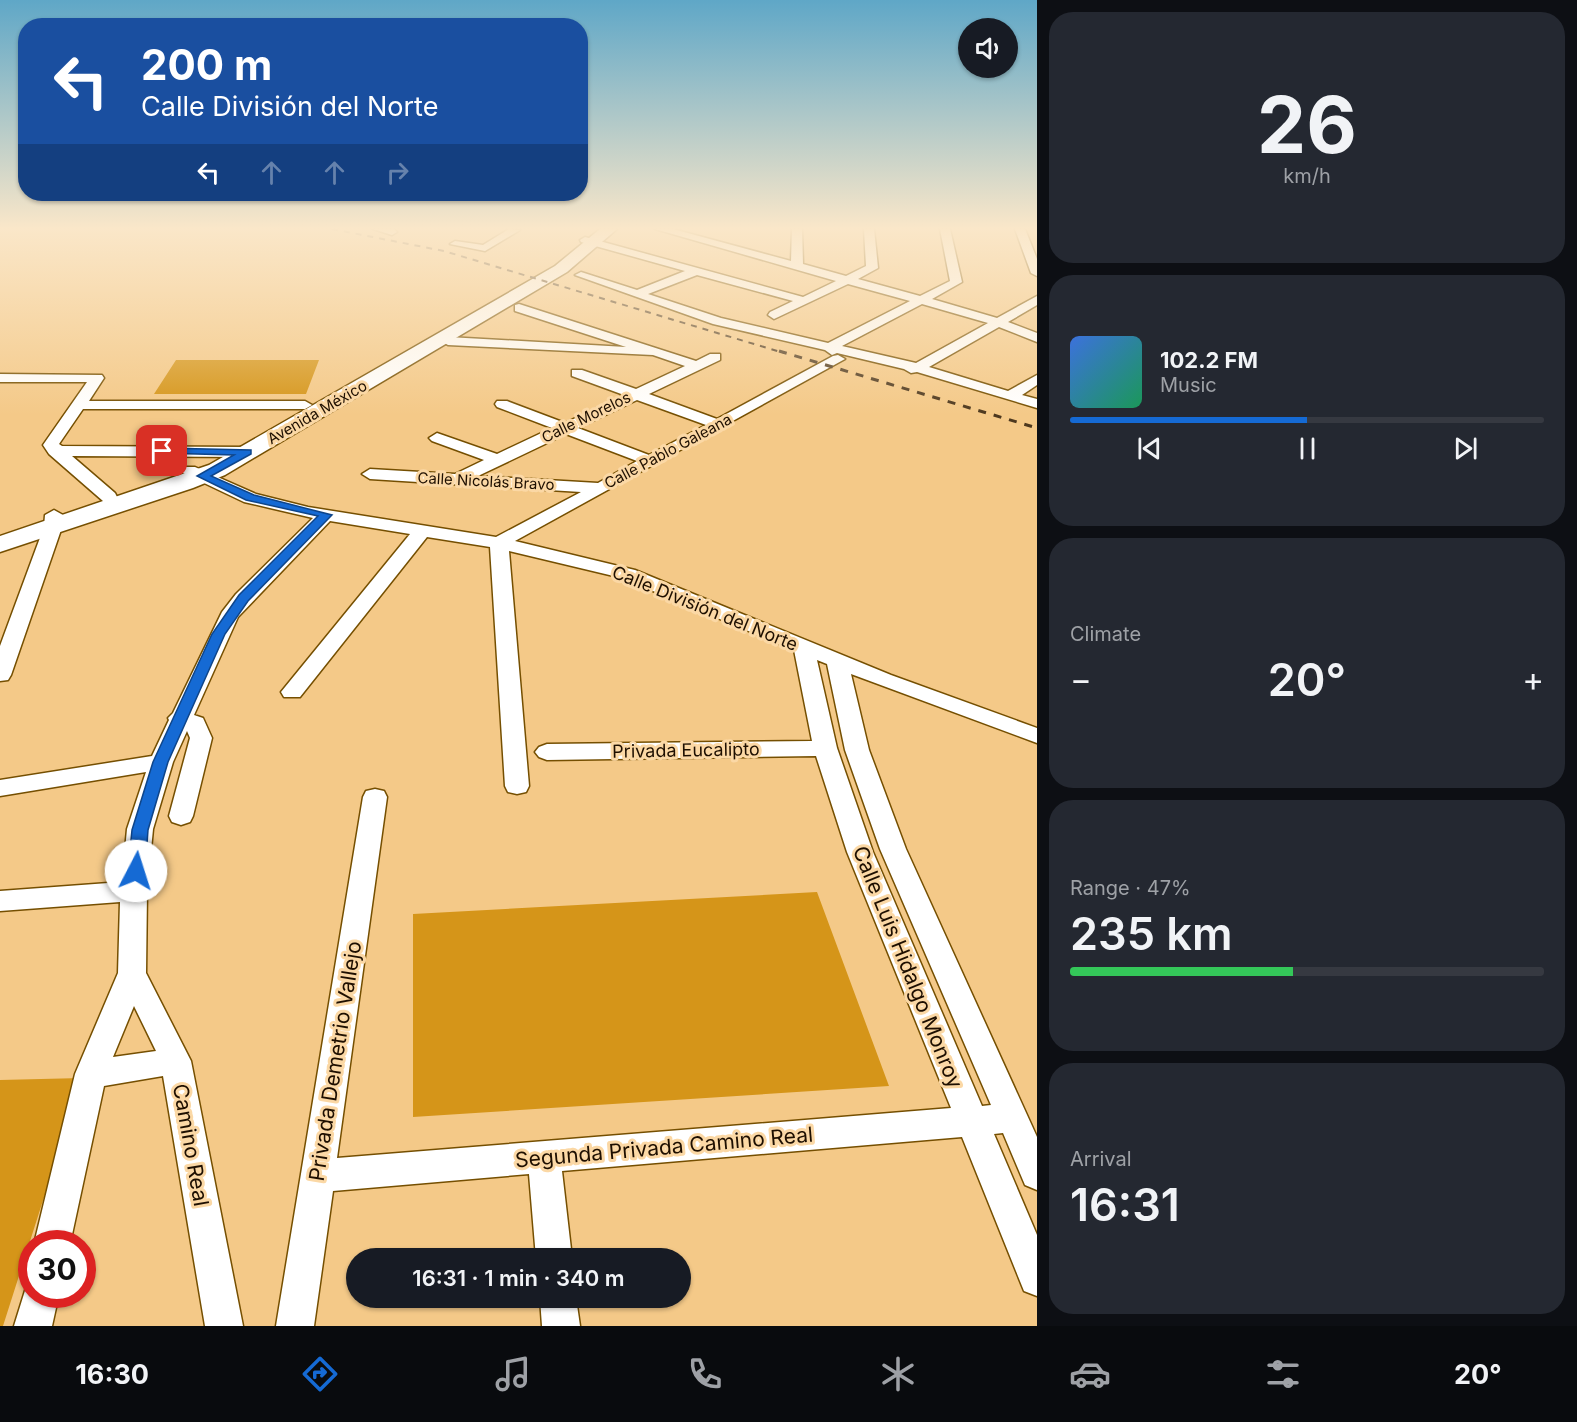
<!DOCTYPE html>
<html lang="en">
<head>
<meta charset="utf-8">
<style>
	:root { --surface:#171b24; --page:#242831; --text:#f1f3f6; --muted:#9ea1a6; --line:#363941; --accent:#156ad4 }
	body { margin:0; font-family:Inter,sans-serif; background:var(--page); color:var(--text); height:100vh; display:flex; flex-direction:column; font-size:22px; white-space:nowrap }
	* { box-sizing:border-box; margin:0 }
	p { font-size:20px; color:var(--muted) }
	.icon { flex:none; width:33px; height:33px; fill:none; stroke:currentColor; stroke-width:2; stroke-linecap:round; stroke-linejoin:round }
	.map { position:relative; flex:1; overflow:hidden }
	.panel { display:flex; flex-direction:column; gap:12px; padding:12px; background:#0d0f14; width:540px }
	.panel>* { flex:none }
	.top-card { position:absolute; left:18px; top:18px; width:570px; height:183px; border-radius:24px; box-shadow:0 2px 4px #0004; background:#1a4fa0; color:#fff; overflow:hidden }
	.controls { position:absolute; left:958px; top:18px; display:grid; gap:12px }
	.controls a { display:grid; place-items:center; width:60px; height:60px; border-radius:50%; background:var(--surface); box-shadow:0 2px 4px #0004; font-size:30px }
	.speed { position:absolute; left:18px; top:1230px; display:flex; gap:12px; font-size:30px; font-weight:700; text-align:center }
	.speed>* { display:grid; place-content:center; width:78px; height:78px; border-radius:50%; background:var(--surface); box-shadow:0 2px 4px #0004; line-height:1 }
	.speed .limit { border:9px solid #d22; background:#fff; color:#111 }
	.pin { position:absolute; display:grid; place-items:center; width:51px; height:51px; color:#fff; margin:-26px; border-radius:12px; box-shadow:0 3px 9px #0006 }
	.me { position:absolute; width:66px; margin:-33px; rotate:5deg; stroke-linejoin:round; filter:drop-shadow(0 0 4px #0008) }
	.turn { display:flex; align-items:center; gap:21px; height:126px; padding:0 24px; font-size:27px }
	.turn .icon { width:78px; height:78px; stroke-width:2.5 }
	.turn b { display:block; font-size:42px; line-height:51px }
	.lanes { display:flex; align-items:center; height:57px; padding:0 24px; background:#0003; justify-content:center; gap:30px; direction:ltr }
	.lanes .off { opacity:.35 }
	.big { font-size:45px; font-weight:600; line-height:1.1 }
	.panel .card { flex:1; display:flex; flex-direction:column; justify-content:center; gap:9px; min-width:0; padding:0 21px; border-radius:24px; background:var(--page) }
	.panel .dial { align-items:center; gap:0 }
	.dial b { font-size:78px; line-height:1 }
	.song { display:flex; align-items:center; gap:18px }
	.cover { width:72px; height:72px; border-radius:9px; background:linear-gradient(135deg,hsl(220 70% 55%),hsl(150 70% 35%)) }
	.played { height:6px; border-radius:3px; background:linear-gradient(90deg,var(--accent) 50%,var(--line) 50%) }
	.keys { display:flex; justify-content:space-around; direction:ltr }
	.heat { display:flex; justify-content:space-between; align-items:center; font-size:33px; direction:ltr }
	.charge { height:9px; border-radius:4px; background:linear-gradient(90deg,#34c759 47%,var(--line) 0) }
	.trip { position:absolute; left:346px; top:1248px; width:345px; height:60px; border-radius:30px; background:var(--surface); box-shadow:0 2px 4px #0004; font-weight:600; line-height:60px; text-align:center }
	.menu { display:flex; height:96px; justify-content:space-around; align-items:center; background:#090b0e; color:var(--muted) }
	.menu .icon { width:42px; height:42px }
	.menu .selected { color:var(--accent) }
	.menu b { font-size:27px; color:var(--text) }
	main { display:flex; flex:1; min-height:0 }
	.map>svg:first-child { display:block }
	.green { fill:#d59519 }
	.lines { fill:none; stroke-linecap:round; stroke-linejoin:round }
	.street-casing { stroke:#754f01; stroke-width:3 }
	.secondary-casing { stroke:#754f01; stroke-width:3 }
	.street { fill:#fff; fill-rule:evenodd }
	.secondary { fill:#fff; fill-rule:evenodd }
	.rail-far1 { stroke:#4d381e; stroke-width:2; stroke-dasharray:6 6; stroke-linecap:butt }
	.rail { stroke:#4d381e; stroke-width:3; stroke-dasharray:8 8; stroke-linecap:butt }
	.route { fill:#156ad4; stroke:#0e458a; stroke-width:1.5 }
	.labels { text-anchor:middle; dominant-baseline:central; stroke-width:6; stroke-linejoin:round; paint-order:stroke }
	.far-street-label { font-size:15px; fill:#1e0f00; stroke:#fbd8a5 }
	.street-label { font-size:18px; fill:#1e0f00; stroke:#fbd8a5 }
	.near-street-label { font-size:21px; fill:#1e0f00; stroke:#fbd8a5 }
</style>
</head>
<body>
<main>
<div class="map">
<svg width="1037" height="1326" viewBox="0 0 1037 1326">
	<rect width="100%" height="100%" fill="#f4c988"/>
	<path class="green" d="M 176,360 L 319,360 L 306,394 L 154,394 Z
		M 817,892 L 889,1086 L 413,1117 L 413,914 Z
		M 82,1078 L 3,1326 L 0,1326 L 0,1080 Z"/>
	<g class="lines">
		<g class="street-casing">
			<path id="street" d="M 373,229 L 394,229 L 397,232 L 392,235 Z
				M 509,229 L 520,230 L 485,251 L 450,244 L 455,241 L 483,245 Z
				M 655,229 L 673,229 L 791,261 L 792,229 L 802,229 L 803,264 L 846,276 L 866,266 L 864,229 L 874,229 L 878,268 L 858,279 L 920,296 L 950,281 L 940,229 L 950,229 L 962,282 L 932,299 L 997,318 L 1037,296 L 1037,305 L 1008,322 L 1037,333 L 1037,342 L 999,327 L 929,367 L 1008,391 L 1037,375 L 1037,385 L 1022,395 L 1037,399 L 1037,408 L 917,372 L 911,373 L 904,369 L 837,353 L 832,355 L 825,350 L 713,324 L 575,275 L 581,272 L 637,290 L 685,271 L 581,242 L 580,240 L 585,237 L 803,297 L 836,281 ZM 697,275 L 793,301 L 770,312 L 768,315 L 774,319 L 848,284 L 910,301 L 828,343 L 721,318 L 648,294 ZM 922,304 L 988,323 L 916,363 L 842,346 Z
				M 1015,229 L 1025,229 L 1037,259 L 1037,276 L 1031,273 Z
				M 519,304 L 696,361 L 710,354 L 720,354 L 720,360 L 649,394 L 717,419 L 833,356 L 838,355 L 845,359 L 515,541 L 635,570 L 891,675 L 1037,728 L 1037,743 L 851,674 L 869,750 L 906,849 L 1037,1137 L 1037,1190 L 1025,1185 L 1003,1133 L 994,1134 L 1037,1235 L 1037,1296 L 1024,1291 L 962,1137 L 562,1171 L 572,1258 L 536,1258 L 529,1174 L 333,1191 L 314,1326 L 276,1326 L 363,797 L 366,791 L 375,789 L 384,791 L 387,797 L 337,1158 L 951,1108 L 847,852 L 816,756 L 547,760 L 539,757 L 535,752 L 539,747 L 547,744 L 812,741 L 794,650 L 622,578 L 509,551 L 529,786 L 526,792 L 517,794 L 508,792 L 505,786 L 490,547 L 427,537 L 300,697 L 284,697 L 281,692 L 410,534 L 330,521 L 238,617 L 194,715 L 203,718 L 212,738 L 193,816 L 190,822 L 181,825 L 172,822 L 169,816 L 190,738 L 187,731 L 173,762 L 153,829 L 147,891 L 146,973 L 191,1061 L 243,1326 L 205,1326 L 163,1076 L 104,1086 L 70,1244 L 34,1244 L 75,1074 L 118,973 L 120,902 L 0,911 L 0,891 L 122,882 L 127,829 L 146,772 L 0,796 L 0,780 L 152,756 L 169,720 L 168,718 L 173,713 L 222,612 L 236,594 L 313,518 L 244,502 L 183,473 L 181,470 L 183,467 L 195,467 L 256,494 L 308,507 L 496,537 L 581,492 L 370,479 L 362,474 L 370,469 L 455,474 L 484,460 L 432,441 L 429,438 L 437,433 L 497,454 L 552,428 L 497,407 L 495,404 L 497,401 L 507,401 L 565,423 L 624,395 L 572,376 L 572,370 L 582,370 L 636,389 L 685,366 L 653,355 L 448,345 L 441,341 L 448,337 L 626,347 L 515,311 L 515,305 ZM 637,400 L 706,425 L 649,455 L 578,428 ZM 566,434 L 637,461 L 598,483 L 478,476 ZM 817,660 L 827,664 L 845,750 L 880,849 L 991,1105 L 982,1106 L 873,852 L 837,748 ZM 134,1006 L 156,1051 L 113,1057 Z
				M 0,374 L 102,375 L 104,378 L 89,401 L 305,401 L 312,405 L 305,409 L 83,409 L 59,444 L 62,446 L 247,447 L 255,452 L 247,457 L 72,456 L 115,493 L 117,497 L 109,502 L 103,501 L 49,454 L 43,445 L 87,382 L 0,382 Z
				M 54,510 L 63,515 L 62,527 L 11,675 L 8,680 L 0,681 L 0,646 L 44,527 L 45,515 Z
				M 32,1280 L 32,1294 L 59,1294 L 52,1326 L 14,1326 L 28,1281 Z
				M 540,1298 L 576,1298 L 580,1326 L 542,1326 Z"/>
		</g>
		<g class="secondary-casing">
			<path id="secondary" d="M 600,229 L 617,229 L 567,272 L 225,475 L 193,488 L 0,552 L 0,536 L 209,465 L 555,266 Z"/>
		</g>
		<use href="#street" class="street"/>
		<use href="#secondary" class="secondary"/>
		<path class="rail-far1" d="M 332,229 L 444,251 L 784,353"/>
		<path class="rail" d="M 779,351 L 1037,428"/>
	</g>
	<linearGradient id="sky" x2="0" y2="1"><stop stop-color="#5fa7c7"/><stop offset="0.55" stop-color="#fae7c9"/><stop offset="1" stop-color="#fae7c9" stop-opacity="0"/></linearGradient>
	<rect width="1037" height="415" fill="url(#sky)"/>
	<path class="route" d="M 162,448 L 251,450 L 251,454 L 211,476 L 254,495 L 332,515 L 248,601 L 225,634 L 168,762 L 148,830 L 145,871 L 136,877 L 128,871 L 132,830 L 153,762 L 212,634 L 239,595 L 318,516 L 246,500 L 197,476 L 234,455 L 159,453 L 157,451 Z"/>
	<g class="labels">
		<g class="far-street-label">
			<text transform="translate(317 412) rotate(-30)">Avenida México</text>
			<text transform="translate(586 417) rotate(-26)">Calle Morelos</text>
			<text transform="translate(668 451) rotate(-28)">Calle Pablo Galeana</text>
			<text transform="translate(486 481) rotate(3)">Calle Nicolás Bravo</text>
		</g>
		<g class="street-label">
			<text transform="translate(705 608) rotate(22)">Calle División del Norte</text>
			<text transform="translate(686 750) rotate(-1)">Privada Eucalipto</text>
		</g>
		<g class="near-street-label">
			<text transform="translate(908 967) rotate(68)">Calle Luis Hidalgo Monroy</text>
			<text transform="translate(335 1061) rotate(-81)">Privada Demetrio Vallejo</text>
			<text transform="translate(191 1145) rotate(80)">Camino Real</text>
			<text transform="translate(664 1147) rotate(-5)">Segunda Privada Camino Real</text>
		</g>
	</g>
</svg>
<div class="controls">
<a><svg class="icon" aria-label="sound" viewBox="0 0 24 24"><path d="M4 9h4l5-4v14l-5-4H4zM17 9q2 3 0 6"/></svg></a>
</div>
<div class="speed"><div class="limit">30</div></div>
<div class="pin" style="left:162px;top:451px;background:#d93025"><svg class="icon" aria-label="arrive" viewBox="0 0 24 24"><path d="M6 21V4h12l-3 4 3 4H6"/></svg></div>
<svg class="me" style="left:136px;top:871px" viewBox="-20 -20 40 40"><circle r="19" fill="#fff"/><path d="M0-13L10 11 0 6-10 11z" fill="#156ad4"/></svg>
<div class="trip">16:31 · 1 min · 340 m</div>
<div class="top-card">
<div class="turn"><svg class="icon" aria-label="left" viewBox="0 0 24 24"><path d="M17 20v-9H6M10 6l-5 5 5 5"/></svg><div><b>200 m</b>Calle División del Norte</div></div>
<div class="lanes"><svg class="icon" aria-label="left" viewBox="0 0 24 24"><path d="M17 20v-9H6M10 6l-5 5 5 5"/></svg><svg class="icon off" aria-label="ahead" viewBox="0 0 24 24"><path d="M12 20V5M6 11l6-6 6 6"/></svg><svg class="icon off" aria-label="ahead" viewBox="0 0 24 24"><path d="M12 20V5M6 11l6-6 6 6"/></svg><svg class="icon off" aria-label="right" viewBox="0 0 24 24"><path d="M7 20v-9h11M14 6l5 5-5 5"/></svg></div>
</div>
</div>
<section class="panel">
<div class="card dial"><b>26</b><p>km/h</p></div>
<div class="card">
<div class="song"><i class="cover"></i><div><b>102.2 FM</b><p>Music</p></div></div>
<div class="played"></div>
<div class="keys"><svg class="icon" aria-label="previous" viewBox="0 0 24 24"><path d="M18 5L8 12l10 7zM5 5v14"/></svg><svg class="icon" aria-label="pause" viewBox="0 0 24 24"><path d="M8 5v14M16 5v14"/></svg><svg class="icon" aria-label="next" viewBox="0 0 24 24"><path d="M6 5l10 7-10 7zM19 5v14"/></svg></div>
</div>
<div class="card"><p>Climate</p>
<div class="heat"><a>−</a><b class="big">20°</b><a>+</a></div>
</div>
<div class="card"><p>Range · 47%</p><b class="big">235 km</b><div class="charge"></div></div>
<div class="card"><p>Arrival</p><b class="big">16:31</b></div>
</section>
</main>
<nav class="menu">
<b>16:30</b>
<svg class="icon selected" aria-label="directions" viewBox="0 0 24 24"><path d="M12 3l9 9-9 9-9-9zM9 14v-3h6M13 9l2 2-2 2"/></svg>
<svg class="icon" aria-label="music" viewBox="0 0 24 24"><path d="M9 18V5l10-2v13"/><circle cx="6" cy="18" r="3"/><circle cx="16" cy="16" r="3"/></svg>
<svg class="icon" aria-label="phone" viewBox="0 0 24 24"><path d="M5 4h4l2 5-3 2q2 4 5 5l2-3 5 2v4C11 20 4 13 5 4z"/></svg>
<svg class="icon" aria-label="climate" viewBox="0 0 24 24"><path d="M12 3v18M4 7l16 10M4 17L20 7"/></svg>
<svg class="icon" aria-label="car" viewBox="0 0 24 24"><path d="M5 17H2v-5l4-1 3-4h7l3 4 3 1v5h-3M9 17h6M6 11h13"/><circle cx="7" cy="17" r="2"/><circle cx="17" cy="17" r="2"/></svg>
<svg class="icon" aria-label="filters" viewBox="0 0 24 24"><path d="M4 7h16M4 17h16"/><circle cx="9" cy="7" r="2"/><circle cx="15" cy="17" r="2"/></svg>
<b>20°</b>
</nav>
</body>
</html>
